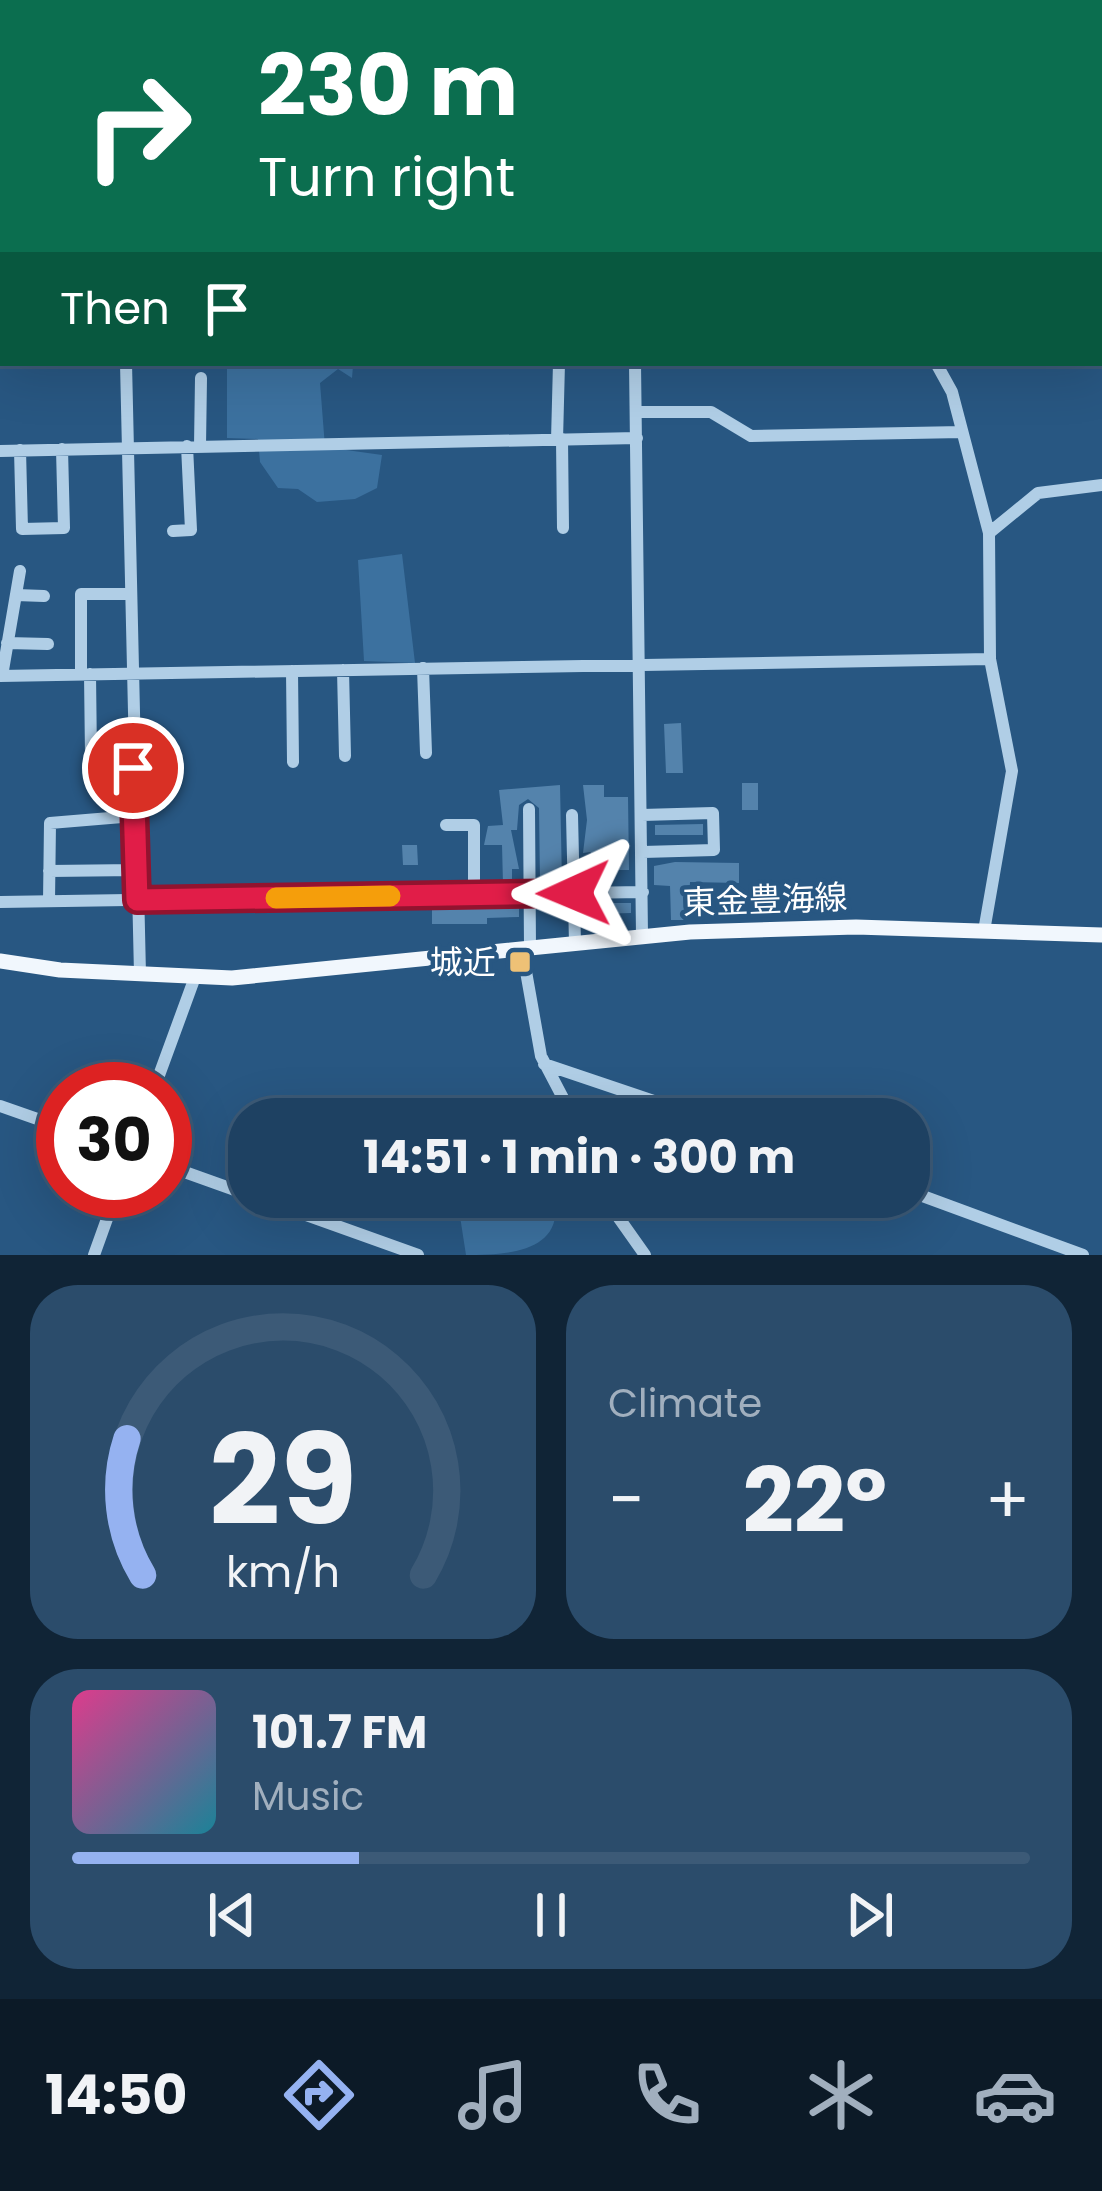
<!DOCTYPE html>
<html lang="en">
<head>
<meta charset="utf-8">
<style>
	:root { --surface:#1e4162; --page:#2b4c6b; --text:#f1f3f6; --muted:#a1afbe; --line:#3c5a77; --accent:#95b2f1 }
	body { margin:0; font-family:Poppins,"Noto Sans JP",sans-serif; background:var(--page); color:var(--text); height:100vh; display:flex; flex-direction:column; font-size:45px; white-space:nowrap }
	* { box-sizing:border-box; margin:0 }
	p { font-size:39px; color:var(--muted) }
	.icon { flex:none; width:66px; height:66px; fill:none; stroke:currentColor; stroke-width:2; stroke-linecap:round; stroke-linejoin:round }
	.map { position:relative; height:1255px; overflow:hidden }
	.sheet { display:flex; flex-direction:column; gap:30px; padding:30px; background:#102436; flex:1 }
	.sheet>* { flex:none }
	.guide { position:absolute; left:0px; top:0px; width:1104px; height:366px; box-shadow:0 12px 48px #0002,0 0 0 3px var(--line); background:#0b6e4f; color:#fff; overflow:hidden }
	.speed { position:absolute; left:36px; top:1062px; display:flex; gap:24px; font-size:60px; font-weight:700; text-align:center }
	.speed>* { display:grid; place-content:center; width:156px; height:156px; border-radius:50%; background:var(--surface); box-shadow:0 12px 48px #0002,0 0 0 3px var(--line); line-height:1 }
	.speed .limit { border:18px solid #d22; background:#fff; color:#111 }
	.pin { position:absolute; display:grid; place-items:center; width:102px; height:102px; color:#fff; margin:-51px; border:6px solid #fff; border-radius:50%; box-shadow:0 3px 12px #0007 }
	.me { position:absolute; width:132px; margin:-66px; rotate:269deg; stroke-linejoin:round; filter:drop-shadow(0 0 9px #0008) }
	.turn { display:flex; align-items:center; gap:42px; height:252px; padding:0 60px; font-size:54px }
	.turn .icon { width:156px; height:156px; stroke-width:2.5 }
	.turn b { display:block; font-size:84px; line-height:102px }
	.then { display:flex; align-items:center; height:114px; padding:0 60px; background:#0003; gap:24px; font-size:45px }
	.big { font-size:90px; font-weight:700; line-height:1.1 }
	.sheet .widget { flex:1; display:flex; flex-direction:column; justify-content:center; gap:18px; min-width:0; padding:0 42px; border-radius:48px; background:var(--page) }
	.sheet .dial { align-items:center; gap:0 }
	.dial svg { height:312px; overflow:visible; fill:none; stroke:var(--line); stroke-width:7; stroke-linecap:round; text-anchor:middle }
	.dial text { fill:var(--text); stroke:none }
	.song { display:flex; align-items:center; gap:36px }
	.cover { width:144px; height:144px; border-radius:18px; background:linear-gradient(135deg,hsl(330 70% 55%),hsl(190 70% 35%)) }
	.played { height:12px; border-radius:6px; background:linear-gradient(90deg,var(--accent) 30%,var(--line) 30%) }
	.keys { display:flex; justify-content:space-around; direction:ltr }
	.heat { display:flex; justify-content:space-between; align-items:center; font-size:66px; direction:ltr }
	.sheet .tiles { flex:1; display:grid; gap:30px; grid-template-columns:1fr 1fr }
	.widget:last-child { grid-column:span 2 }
	.trip { position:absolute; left:228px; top:1098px; width:702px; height:120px; border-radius:48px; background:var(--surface); box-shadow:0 12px 48px #0002,0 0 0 3px var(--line); font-weight:700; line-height:120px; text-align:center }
	.tab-bar { display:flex; height:192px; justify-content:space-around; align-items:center; background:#0c1a27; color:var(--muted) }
	.tab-bar .icon { width:84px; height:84px }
	.tab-bar .current { color:var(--accent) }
	.tab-bar b { font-size:54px; color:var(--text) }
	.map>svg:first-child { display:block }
	.green { fill:#3c719f }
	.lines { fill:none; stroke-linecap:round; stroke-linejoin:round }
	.canal { stroke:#5a7c99; stroke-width:14 }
	.building { fill:#5483ac }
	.minor { stroke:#b0cee6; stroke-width:12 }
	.major { stroke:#f1f7fd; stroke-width:15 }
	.route-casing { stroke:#92132f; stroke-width:30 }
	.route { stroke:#e11d48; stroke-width:21 }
	.slow { stroke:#f59e0b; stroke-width:21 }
	.poi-dot { fill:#eec176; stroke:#285782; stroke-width:4.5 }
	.labels { text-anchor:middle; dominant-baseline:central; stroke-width:9; stroke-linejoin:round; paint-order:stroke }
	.street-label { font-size:33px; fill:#fff; stroke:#285782 }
	.poi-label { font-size:33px; fill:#fff; stroke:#285782; text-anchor:end }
</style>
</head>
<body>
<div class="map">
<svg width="1102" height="1255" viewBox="0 0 1102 1255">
	<rect width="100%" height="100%" fill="#285782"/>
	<path class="green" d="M 227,363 L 353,366 L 352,378 L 338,369 L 320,383 L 325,447 L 382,455 L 377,488 L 355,499 L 317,502 L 298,489 L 278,488 L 260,462 L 258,439 L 227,438 Z
		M 402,554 L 415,663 L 364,661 L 358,560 Z
		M 442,1095 L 488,1095 L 495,1119 L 445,1119 Z
		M 457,1197 L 554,1197 C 566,1253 505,1255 466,1255 Z"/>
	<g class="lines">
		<path class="canal" d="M 1101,275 L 1102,275
			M 0,336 L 3,336"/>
	</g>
	<path class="building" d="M 681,723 L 683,773 L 666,773 L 664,724 Z
		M 742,783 L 758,783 L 758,810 L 742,810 Z
		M 560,785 L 562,883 L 540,883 L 539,808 L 528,799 L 519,805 L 517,830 L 511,830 L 519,869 L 512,869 L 512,884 L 503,884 L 502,845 L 484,845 L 488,826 L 503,825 L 499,790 Z
		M 583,785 L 604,785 L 604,797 L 628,797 L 629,870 L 604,870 L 604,882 L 588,882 L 591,852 L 583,853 L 587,820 Z
		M 703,824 L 703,835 L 655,835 L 655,825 Z
		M 402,845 L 417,845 L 418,865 L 403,865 Z
		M 675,862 L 739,863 L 739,883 L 690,882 L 688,920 L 671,920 L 670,886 L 654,885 L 654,866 Z
		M 594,903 L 631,903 L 631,913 L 595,914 Z
		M 519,904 L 519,917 L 487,918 L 487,924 L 432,924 L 432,906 Z"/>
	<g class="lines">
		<path class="minor" d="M 120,0 L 120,3
			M 968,0 L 970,3
			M 835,3 L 860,0
			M 1101,199 L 1102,199
			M 0,218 L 3,218
			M 126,363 L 140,974
			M 635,363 L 642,935
			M 936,363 L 952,392 L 989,533
			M 637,412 L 711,412 L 751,436 L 962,432
			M 562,439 L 563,528
			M 557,440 L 559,363
			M 200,446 L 201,378
			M 20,450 L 22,529 L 64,528 L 62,449
			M 0,451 L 637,438
			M 173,531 L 191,530 L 187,446
			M 16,595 L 44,596
			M 7,643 L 48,644
			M 423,668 L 426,753
			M 343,670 L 345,756
			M 292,671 L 293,762
			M 81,674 L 81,594 L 129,594
			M 90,674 L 91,756
			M 0,676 L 990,659
			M 2,676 L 20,571
			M 529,809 L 530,948
			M 572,815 L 575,943
			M 642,815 L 713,813 L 714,850 L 643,852
			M 446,825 L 474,825 L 474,895
			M 49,871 L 136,870
			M 49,901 L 50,823 L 134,816
			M 0,902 L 643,892
			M 984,931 L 1012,771 L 990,659 L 989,533 L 1038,493 L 1102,485
			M 522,949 L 541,1056 L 574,1119
			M 544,1064 L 707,1119
			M 154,1089 L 195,977
			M 0,1106 L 63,1128
			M 165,1165 L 249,1195
			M 909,1191 L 1083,1255
			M 256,1197 L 418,1255
			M 604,1197 L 645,1255
			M 94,1255 L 117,1191"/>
		<path class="major" d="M 0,961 L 60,970 L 232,978 L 690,932 L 856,927 L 1102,935"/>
	</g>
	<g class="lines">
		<g class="route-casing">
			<path id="route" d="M 133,768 L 137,900 L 574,893"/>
		</g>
		<use href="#route" class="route"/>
		<path class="slow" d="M 276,898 L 390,896"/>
	</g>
	<rect class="poi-dot" x="508" y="950" width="24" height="24" rx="6"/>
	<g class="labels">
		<g class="street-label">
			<text transform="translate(765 900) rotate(-2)">東金豊海線</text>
		</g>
		<g class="poi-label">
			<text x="496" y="962">城近</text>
		</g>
	</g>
</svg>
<div class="speed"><div class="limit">30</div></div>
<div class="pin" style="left:133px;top:768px;background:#d93025"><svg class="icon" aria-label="arrive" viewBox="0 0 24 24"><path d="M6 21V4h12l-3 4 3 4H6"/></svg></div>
<svg class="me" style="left:574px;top:893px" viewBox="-20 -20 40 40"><path d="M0-17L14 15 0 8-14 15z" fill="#e11d48" stroke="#fff" stroke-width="4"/></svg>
<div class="trip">14:51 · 1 min · 300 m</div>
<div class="guide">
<div class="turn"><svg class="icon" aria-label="right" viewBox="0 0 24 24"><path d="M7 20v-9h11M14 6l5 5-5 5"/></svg><div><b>230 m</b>Turn right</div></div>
<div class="then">Then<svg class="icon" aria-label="arrive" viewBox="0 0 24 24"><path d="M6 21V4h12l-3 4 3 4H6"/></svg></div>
</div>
</div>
<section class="sheet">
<div class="tiles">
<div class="widget dial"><svg viewBox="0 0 100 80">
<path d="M14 69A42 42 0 1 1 86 69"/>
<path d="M14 69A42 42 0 0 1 10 34" stroke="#95b2f1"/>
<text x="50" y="56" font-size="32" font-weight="700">29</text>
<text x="50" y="72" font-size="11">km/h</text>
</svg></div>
<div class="widget"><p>Climate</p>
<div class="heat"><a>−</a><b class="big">22°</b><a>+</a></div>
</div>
<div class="widget">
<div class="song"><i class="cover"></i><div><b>101.7 FM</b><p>Music</p></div></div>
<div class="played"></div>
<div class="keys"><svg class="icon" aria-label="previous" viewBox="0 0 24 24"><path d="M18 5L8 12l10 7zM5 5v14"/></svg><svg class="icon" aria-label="pause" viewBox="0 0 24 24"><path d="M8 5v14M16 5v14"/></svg><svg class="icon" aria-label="next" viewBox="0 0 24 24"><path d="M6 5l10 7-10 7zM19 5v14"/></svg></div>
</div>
</div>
</section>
<nav class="tab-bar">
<b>14:50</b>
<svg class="icon current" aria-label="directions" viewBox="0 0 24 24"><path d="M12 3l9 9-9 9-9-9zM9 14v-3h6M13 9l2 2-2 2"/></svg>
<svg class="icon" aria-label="music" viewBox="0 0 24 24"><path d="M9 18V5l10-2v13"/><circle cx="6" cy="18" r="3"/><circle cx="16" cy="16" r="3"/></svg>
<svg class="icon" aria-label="phone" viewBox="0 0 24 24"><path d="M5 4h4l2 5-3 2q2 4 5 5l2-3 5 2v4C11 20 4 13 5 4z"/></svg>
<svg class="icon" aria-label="climate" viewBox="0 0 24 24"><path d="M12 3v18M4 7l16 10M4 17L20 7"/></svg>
<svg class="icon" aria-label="car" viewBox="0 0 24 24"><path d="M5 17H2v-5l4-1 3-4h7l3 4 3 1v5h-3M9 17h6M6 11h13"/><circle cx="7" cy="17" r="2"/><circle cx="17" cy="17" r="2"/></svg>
</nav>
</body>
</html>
